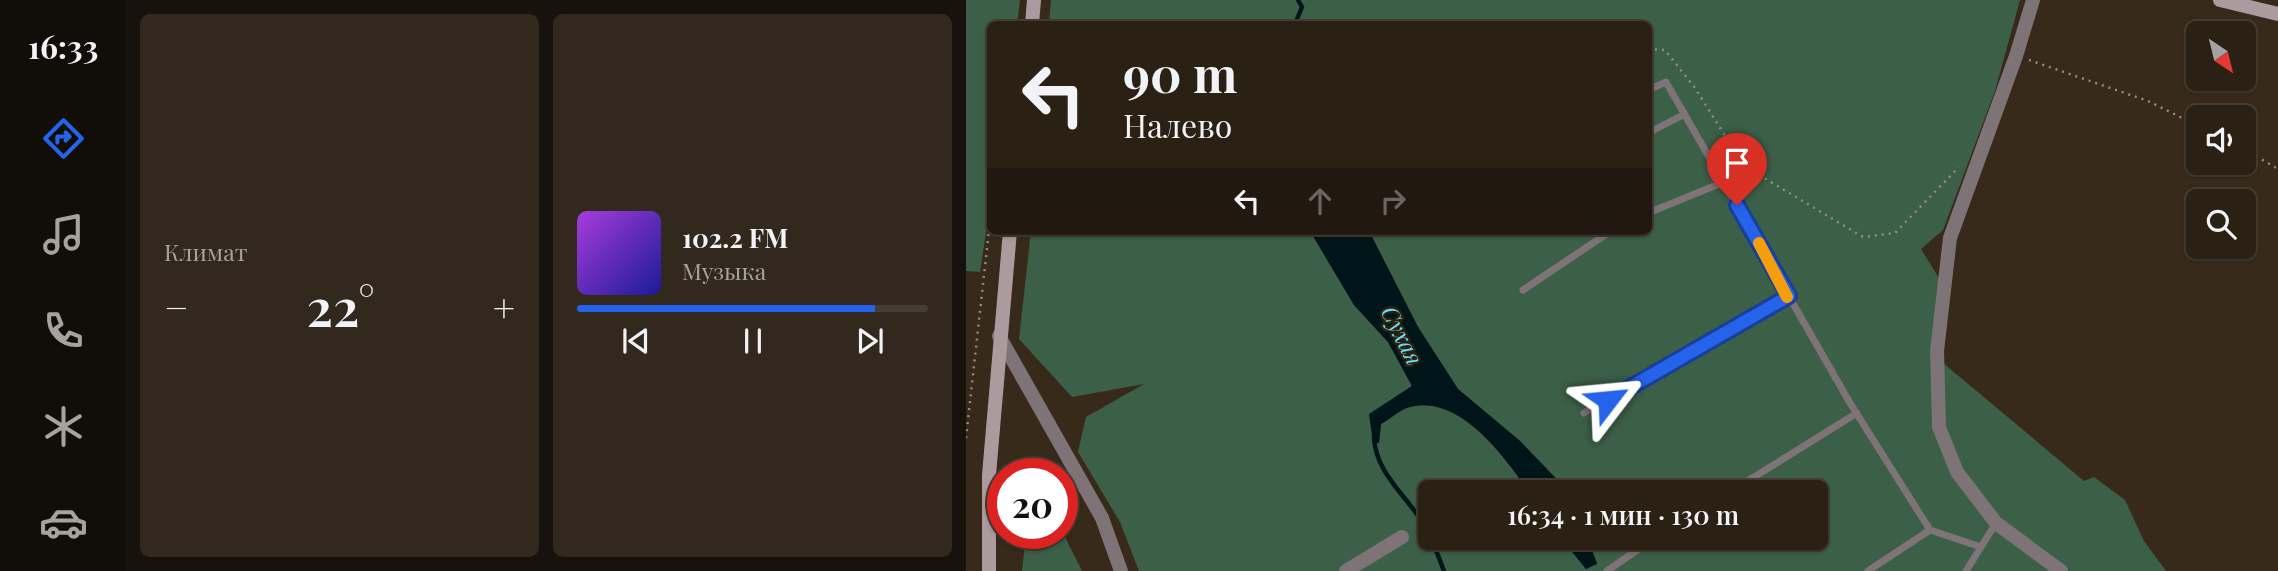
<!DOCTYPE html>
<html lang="ru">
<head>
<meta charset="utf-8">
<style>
	:root { --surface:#2a2014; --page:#32281d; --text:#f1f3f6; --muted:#a5a3a0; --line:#463e34; --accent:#2563eb }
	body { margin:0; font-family:"Playfair Display",serif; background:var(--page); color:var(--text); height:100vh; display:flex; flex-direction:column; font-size:26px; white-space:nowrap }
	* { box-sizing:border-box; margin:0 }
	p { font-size:23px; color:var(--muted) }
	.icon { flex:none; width:38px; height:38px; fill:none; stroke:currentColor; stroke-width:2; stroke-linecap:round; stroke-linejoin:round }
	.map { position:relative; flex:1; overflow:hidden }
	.drawer { display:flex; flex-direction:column; gap:14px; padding:14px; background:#17120b; width:840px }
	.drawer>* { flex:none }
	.banner { position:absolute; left:21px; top:21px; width:665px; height:214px; border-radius:10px; box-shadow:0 2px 5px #0004,0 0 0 2px var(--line); background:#2a2014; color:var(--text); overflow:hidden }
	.needle { width:46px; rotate:145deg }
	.fabs { position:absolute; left:1220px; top:21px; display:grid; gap:14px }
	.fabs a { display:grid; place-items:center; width:70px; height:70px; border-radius:10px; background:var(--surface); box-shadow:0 2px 5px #0004,0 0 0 2px var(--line); font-size:35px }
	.speed { position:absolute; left:21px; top:458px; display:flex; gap:14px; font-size:35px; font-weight:700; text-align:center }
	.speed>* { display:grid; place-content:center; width:91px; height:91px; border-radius:50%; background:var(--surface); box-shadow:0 2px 5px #0004,0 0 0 2px var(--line); line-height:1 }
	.speed .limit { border:10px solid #d22; background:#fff; color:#111 }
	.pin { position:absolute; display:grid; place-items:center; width:60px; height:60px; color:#fff; margin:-72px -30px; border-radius:50% 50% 50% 0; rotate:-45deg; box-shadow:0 0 7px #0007 }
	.pin .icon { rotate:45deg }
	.me { position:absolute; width:77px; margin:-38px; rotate:61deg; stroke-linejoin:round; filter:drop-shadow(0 0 5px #0008) }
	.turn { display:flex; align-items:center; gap:24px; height:147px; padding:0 21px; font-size:32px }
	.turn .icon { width:91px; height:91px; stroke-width:2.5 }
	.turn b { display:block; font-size:49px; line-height:60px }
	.lanes { display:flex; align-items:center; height:66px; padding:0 21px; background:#0003; justify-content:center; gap:35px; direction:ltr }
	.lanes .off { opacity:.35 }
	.big { font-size:52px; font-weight:600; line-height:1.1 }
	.drawer .widget { flex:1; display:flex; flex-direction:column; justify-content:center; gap:10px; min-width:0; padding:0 24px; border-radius:10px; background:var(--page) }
	.song { display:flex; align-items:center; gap:21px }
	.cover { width:84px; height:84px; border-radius:10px; background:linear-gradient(135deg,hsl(280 70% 55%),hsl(240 70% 35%)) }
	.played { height:7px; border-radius:4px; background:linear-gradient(90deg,var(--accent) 85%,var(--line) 85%) }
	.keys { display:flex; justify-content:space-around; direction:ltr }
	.heat { display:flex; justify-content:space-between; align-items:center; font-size:38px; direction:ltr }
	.drawer .tiles { flex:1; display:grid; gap:14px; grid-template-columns:repeat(2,1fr) }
	.trip { position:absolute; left:452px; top:480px; width:410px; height:70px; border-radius:10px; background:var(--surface); box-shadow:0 2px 5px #0004,0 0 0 2px var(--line); font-weight:600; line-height:70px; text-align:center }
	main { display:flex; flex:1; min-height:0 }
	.tabs { display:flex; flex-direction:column; width:126px; justify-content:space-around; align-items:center; background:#110d08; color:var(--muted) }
	.tabs .icon { width:49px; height:49px }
	.tabs .on { color:var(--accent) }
	.tabs b { font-size:32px; color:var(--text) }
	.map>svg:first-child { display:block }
	.green { fill:#3c5f47 }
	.water { fill:#001519 }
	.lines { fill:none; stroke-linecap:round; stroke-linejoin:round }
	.stream { stroke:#001519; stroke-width:4.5 }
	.path { stroke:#968b7e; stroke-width:2.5; stroke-dasharray:2 5; stroke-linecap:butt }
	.lane { stroke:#7e7376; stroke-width:7 }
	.street { stroke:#7e7376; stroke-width:14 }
	.secondary { stroke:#ad9a9f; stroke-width:14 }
	.route-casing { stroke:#184099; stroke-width:18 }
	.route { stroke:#2563eb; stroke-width:12 }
	.slow { stroke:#f59e0b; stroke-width:12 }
	.labels { text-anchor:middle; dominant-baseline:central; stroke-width:5; stroke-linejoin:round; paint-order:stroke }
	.water-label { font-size:23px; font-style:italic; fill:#67dff1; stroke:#2e2010 }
</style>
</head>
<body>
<main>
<nav class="tabs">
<b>16:33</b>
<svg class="icon on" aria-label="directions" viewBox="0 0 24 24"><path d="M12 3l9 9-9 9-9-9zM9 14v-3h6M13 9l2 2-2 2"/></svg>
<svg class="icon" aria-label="music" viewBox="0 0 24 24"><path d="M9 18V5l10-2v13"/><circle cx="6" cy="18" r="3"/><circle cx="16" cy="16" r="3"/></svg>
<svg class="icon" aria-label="phone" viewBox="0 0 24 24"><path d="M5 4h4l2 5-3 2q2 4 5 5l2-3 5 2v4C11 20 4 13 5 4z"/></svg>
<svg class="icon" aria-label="climate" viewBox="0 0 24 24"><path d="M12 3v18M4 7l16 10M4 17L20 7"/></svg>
<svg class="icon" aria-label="car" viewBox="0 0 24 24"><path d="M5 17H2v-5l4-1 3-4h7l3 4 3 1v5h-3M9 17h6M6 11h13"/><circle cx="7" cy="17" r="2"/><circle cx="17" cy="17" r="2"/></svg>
</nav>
<section class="drawer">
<div class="tiles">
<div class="widget"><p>Климат</p>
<div class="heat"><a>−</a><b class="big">22°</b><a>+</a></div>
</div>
<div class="widget">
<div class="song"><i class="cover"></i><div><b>102.2 FM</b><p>Музыка</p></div></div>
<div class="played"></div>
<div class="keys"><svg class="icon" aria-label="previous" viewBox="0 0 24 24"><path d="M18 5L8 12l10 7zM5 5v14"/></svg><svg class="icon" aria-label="pause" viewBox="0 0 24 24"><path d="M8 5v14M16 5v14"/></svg><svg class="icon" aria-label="next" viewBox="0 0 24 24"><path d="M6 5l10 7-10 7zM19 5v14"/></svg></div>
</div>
</div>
</section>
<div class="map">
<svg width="1312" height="571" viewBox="0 0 1312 571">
	<rect width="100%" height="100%" fill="#382a1a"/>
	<path class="green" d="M 0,0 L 54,0 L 51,24 L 24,24 L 24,206 L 14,272 L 0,271 Z
		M 85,0 L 1054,0 L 1029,91 L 977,230 L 955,249 L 976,283 L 964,352 L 1118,481 L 1128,477 L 1159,500 L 1178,541 L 1200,571 L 173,571 L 154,522 L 112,452 L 120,417 L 178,384 L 106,397 L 53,339 L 65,231 L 344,231 L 388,305 L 422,342 L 446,386 L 404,414 L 413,442 L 415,424 C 424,419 434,410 444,407 C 493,394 539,457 563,492 L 464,492 L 464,537 L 594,537 L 620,569 L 631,563 L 621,537 L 849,537 L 849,492 L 603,492 L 554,441 L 492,389 L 452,327 L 403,231 L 682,231 L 682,24 L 83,24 Z
		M 96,531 L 116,571 L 56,571 L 60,534 Z"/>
	<path class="water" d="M 344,231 L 403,231 L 452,327 L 492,389 L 554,441 L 603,492 L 563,492 C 539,457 494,394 444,407 C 434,409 424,419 415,424 L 413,443 L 407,443 L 403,414 L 446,386 L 422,342 L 388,305 Z
		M 594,537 L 621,537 L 631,564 L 620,569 Z"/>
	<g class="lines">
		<path class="stream" d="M 329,24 L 336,7 L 332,0
			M 408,437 C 409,473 442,497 459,526 C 467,540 472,556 478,571"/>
		<path class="path" d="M 682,49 L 699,50 L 729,88 L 778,166 L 897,237 L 929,233 L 993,167
			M 1063,60 L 1182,101 L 1232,126
			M 1278,149 L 1312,169
			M 0,438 L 24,221"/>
		<path class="lane" d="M 682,90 L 700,82 L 884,403 L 964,530
			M 682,133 L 719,114
			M 682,213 L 758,182
			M 557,290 L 645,231
			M 618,413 L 823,296
			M 764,492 L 891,413
			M 641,571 L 690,537
			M 902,571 L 964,530 L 1015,547
			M 1000,571 L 1030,523"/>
		<path class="street" d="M 1067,0 L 1050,56 L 984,238 L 971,351 L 973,427 L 991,472 L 1030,523 L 1095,571
			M 33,336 L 136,518 L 155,571
			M 380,571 L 436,537"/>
		<path class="secondary" d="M 1254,0 L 1312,14
			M 66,24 L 68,0
			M 23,571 L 23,475 L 44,231"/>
	</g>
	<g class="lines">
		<g class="route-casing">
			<path id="route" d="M 642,400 L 823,296 L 771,205"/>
		</g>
		<use href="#route" class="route"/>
		<path class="slow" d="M 793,243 L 821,297"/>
	</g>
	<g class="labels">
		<g class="water-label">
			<text transform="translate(437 335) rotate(63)">Сухая</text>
		</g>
	</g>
</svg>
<div class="fabs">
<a><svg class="needle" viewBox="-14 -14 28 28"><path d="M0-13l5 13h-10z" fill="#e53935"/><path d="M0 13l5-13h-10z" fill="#a5a3a0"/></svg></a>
<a><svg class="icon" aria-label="sound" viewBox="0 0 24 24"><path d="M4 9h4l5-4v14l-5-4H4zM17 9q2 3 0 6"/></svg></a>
<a><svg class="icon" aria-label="search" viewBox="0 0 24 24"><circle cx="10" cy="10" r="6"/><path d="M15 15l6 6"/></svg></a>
</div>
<div class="speed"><div class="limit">20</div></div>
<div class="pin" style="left:771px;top:205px;background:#d93025"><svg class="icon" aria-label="arrive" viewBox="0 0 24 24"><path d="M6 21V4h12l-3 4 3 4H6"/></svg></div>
<svg class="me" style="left:642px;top:400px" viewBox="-20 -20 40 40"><path d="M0-17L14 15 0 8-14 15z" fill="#2563eb" stroke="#fff" stroke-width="4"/></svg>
<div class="trip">16:34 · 1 мин · 130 m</div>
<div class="banner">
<div class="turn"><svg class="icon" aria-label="left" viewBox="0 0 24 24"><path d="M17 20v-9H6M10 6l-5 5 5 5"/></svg><div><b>90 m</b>Налево</div></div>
<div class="lanes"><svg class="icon" aria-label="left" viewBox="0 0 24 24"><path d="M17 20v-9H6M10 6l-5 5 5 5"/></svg><svg class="icon off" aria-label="ahead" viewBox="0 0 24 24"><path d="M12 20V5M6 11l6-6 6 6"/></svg><svg class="icon off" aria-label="right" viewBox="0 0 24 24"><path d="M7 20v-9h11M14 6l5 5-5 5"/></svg></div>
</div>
</div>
</main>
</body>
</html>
